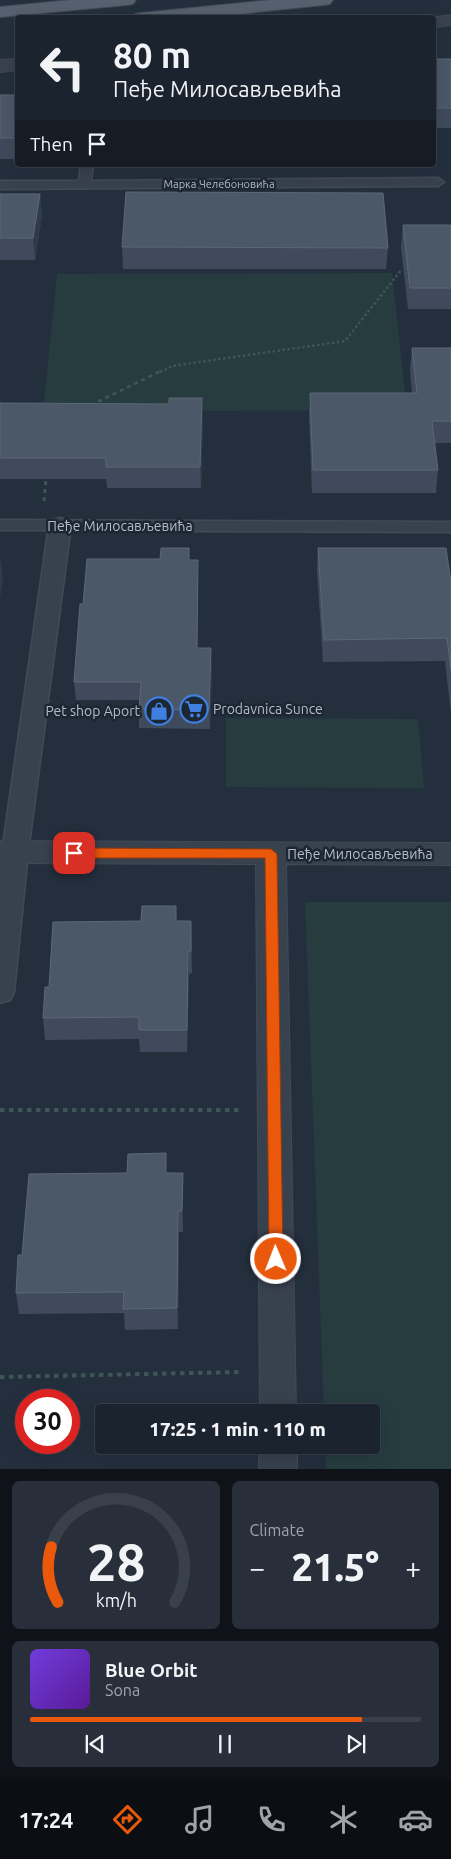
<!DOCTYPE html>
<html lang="en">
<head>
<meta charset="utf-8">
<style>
	:root { --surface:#1b232e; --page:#282f3a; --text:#f1f3f6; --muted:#a0a4aa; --line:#39404a; --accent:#ea580c }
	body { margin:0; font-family:Ubuntu,sans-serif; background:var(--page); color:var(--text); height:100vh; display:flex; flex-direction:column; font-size:19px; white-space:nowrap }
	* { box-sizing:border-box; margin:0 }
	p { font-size:16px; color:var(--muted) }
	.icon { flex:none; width:28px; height:28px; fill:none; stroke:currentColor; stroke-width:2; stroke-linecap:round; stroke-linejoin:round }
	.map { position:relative; height:1469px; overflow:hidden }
	.side { display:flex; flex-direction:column; gap:12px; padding:12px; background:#0f1319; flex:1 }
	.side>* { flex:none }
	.top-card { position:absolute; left:15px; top:15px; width:421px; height:152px; border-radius:5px; box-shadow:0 5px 20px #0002,0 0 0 1px var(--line); background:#1b232e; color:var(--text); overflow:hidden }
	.speed { position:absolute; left:15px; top:1389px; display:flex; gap:10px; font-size:25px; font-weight:700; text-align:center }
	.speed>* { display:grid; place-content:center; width:65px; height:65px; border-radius:50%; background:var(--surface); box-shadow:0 5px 20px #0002,0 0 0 1px var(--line); line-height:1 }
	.speed .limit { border:8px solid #d22; background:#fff; color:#111 }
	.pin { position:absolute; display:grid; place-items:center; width:42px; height:42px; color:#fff; margin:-21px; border-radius:10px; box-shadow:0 2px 8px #0006 }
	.me { position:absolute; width:55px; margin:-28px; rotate:359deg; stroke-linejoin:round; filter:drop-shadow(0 0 4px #0008) }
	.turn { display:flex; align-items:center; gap:18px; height:105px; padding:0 15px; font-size:22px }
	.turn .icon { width:65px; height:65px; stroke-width:2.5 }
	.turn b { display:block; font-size:35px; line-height:42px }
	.then { display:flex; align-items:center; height:48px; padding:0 15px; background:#0003; gap:10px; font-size:19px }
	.big { font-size:38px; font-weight:800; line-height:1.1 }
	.side .widget { flex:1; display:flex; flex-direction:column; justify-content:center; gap:8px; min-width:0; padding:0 18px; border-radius:8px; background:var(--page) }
	.side .dial { align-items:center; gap:0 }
	.dial svg { height:130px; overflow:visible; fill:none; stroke:var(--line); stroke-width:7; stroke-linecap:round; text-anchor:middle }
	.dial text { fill:var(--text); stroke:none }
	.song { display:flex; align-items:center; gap:15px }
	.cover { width:60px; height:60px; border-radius:8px; background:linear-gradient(135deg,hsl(260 70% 55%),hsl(270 70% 35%)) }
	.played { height:5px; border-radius:2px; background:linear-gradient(90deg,var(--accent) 85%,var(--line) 85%) }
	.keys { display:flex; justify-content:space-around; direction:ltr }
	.heat { display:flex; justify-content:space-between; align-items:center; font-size:28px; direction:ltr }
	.side .tiles { flex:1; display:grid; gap:12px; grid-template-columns:1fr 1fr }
	.widget:last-child { grid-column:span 2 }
	.trip { position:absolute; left:95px; top:1404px; width:285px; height:50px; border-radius:5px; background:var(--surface); box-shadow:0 5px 20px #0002,0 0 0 1px var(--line); font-weight:800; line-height:50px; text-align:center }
	.tabs { display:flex; height:80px; justify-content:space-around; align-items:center; background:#0b0e12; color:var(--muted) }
	.tabs .icon { width:35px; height:35px }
	.tabs .current { color:var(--accent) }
	.tabs b { font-size:22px; color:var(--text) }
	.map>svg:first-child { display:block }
	.green { fill:#263c3f }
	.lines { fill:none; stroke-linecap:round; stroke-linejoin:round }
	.service-casing { stroke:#414a57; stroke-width:3 }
	.pedestrian-casing { stroke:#414a57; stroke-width:3 }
	.minor-casing { stroke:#414a57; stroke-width:2 }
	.primary-casing { stroke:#414a57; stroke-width:2 }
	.path-far2 { stroke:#3f5557; stroke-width:2.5; stroke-dasharray:2.5 2.5; stroke-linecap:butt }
	.path-far1 { stroke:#3f5557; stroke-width:3; stroke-dasharray:4 4; stroke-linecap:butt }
	.path { stroke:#3f5557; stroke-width:4; stroke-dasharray:4.5 4.5; stroke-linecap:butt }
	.service { fill:#38414e; fill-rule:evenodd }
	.pedestrian { fill:#38414e; fill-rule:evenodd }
	.minor { fill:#38414e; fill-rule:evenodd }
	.primary { fill:#56606e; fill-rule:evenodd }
	.wall { fill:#3f4b5c }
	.shaded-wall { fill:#2f3b4b }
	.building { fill:#4b5868; stroke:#5c6777 }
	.route { fill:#ea580c; stroke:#983908 }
	.labels { text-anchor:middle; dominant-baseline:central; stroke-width:5; stroke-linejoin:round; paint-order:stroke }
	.far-street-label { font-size:11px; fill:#b4bcc9; stroke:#1d2633 }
	.street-label { font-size:14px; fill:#b4bcc9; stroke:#1d2633 }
	.poi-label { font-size:14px; fill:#b4bcc9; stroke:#1d2633; text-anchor:start }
</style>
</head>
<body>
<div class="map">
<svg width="451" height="1469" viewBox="0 0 451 1469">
	<rect width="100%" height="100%" fill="#242f3e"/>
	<path class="green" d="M 392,273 L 407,410 L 43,412 L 57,274 Z
		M 226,718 L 418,719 L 424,788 L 226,787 Z
		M 305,902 L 451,902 L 451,1469 L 326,1469 L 325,1445 L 371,1445 L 371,1412 L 324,1412 Z"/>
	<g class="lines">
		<g class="service-casing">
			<path id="service" d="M 81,165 L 93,165 L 91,181 L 438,178 L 444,182 L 438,186 L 0,189 L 0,181 L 79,181 Z
				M 0,520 L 451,522 L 451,532 L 0,530 Z"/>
		</g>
		<g class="pedestrian-casing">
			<path id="pedestrian" d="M 60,518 L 68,520 L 71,525 L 28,852 L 14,992 L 10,1000 L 0,1003 L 0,868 L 2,852 L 49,525 L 52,520 Z"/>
		</g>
		<g class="minor-casing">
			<path id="minor" d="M 451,15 L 451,25 L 434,27 L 434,18 L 431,18 Z
				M 18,59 L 18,70 L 0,72 L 0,60 Z
				M 0,841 L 451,843 L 451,865 L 286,864 L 296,1412 L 260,1412 L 256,864 L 0,863 Z
				M 259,1445 L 297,1445 L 297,1469 L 259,1469 Z"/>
		</g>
		<g class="primary-casing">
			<path id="primary" d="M 71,0 L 136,0 L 133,4 L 127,5 L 0,17 L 0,7 Z
				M 271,0 L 333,0 L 330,4 L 324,5 L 200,18 L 133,18 L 135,14 L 141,13 Z"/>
		</g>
		<path class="path-far2" d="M 160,372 L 172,366 L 345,341 L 402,269"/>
		<path class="path-far1" d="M 91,405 L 163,370
			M 44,501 L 46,479"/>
		<path class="path" d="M 0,1110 L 239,1110
			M 0,1377 L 242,1372"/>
		<use href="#service" class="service"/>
		<use href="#pedestrian" class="pedestrian"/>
		<use href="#minor" class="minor"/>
		<use href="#primary" class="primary"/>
	</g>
	<path class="wall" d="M 434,59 L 451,59 L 451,128 L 434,128 Z
		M 0,95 L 18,95 L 18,159 L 0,159 Z
		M 0,194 L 40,194 L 42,215 L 35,260 L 0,260 Z
		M 403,225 L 451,225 L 451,309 L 408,309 L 401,247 Z
		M 122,247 L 388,248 L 386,269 L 123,269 Z
		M 412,348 L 451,348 L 451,443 L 434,443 L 438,470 L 436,493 L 312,493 L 309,415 L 310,393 L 412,393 L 410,370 Z
		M 202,398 L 203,419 L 201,488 L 107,488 L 106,479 L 0,479 L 0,403 L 169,404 Z
		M 318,548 L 451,583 L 451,713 L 445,661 L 323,662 L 317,571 Z
		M 189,560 L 198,578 L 197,648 L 212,666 L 210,729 L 139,728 L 139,700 L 76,700 L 74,682 L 83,604 Z
		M 177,921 L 191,921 L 192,973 L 189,974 L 187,1052 L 140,1052 L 139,1039 L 45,1040 L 43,1018 L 49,987 Z
		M 167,1173 L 183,1195 L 183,1232 L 179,1232 L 178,1329 L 125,1330 L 124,1313 L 19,1314 L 16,1293 L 22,1255 Z"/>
	<path class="shaded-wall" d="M 40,194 L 42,215 L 35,260 L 33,238 Z
		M 202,398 L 203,419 L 201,488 L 200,467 Z
		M 0,555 L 3,578 L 0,598 Z
		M 198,560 L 198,578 L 197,666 L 197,648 Z
		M 211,648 L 212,666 L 210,729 L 209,710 Z
		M 188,951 L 189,974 L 187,1052 L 187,1030 Z
		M 183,1173 L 183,1232 L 182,1211 Z
		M 178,1211 L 179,1232 L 178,1329 L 177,1308 Z"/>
	<path class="building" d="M 434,59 L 451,59 L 451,108 L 434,108 Z
		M 0,95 L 18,95 L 18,138 L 0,138 Z
		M 126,192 L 383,193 L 388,248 L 122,247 Z
		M 0,194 L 40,194 L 33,238 L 0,238 Z
		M 403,225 L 451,225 L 451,288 L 410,288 Z
		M 412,348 L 451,348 L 451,421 L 432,421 L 438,470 L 313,470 L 310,393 L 417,393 Z
		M 169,398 L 202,398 L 200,467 L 106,467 L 106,458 L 0,458 L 0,403 L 169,404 Z
		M 161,548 L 189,548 L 189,560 L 198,560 L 197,648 L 211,648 L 209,710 L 139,709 L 141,682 L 74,682 L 80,604 L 83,604 L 87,559 L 160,559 Z
		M 318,548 L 446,548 L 451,583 L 451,670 L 447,638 L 324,640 Z
		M 142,906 L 176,906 L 176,921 L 191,921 L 191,951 L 188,951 L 187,1030 L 139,1030 L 139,1017 L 43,1018 L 45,987 L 49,987 L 53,922 L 141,921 Z
		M 166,1153 L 166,1173 L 183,1173 L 182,1211 L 178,1211 L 177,1308 L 123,1309 L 124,1292 L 16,1293 L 18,1255 L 22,1255 L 29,1174 L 127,1173 L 128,1154 Z"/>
	<path class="route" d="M 74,848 L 271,849 L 277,854 L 283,1259 L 281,1263 L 276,1265 L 271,1263 L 269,1259 L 265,858 L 74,858 L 68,853 Z"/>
	<defs>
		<g id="supermarket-ring" transform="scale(1.4375)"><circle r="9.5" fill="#1d2633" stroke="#3f7fe0" stroke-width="1.5"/><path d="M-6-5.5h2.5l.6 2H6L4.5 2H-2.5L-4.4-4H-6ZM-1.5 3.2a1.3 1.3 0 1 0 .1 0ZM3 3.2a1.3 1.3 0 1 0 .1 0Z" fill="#3f7fe0"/></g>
		<g id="shop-ring" transform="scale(1.4375)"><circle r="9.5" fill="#1d2633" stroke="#3f7fe0" stroke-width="1.5"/><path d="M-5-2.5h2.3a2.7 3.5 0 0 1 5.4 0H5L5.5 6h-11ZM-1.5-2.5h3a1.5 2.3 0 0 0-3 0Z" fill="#3f7fe0"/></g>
	</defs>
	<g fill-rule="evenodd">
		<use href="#supermarket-ring" x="194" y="709"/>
		<use href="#shop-ring" x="159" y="711"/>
	</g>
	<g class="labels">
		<g class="far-street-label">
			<text x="219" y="184">Марка Челебоновића</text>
		</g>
		<g class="street-label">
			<text x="120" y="526">Пеђе Милосављевића</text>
			<text x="360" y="854">Пеђе Милосављевића</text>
		</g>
		<g class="poi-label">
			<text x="213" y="709">Prodavnica Sunce</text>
			<text x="140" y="711" text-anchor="end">Pet shop Aport</text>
		</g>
	</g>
</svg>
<div class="speed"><div class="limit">30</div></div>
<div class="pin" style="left:74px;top:853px;background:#d93025"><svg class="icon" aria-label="arrive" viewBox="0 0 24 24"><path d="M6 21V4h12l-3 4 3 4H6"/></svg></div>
<svg class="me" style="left:276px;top:1259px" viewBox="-20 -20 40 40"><circle r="17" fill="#ea580c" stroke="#fff" stroke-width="3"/><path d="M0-11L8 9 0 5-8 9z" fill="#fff"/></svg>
<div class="trip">17:25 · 1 min · 110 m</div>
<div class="top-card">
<div class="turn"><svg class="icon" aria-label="left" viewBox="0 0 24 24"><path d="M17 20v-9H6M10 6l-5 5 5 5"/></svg><div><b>80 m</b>Пеђе Милосављевића</div></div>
<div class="then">Then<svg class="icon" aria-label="arrive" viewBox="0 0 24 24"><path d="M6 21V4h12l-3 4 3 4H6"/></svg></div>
</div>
</div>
<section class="side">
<div class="tiles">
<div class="widget dial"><svg viewBox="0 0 100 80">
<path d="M14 69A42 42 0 1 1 86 69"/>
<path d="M14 69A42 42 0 0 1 10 35" stroke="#ea580c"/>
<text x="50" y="56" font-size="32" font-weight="700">28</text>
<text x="50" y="72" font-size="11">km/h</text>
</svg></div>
<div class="widget"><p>Climate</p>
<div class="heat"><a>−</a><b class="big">21.5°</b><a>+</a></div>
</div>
<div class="widget">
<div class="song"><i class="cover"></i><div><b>Blue Orbit</b><p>Sona</p></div></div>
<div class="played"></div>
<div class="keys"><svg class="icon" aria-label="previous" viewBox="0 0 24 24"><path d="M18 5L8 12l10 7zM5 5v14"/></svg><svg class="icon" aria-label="pause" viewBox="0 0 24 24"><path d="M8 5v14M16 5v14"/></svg><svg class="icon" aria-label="next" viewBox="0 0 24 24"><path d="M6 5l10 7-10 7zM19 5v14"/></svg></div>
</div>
</div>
</section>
<nav class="tabs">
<b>17:24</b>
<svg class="icon current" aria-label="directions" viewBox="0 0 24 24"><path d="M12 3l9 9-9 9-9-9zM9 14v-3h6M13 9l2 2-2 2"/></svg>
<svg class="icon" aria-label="music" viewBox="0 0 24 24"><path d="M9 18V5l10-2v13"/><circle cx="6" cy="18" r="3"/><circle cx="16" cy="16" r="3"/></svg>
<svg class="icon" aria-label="phone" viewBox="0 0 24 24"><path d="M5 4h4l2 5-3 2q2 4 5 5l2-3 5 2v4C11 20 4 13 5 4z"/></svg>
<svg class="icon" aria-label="climate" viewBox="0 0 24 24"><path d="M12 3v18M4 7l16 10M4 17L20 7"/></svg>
<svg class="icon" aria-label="car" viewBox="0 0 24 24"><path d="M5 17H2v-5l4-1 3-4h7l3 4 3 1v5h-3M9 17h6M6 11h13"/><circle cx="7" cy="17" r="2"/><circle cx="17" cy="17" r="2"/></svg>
</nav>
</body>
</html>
